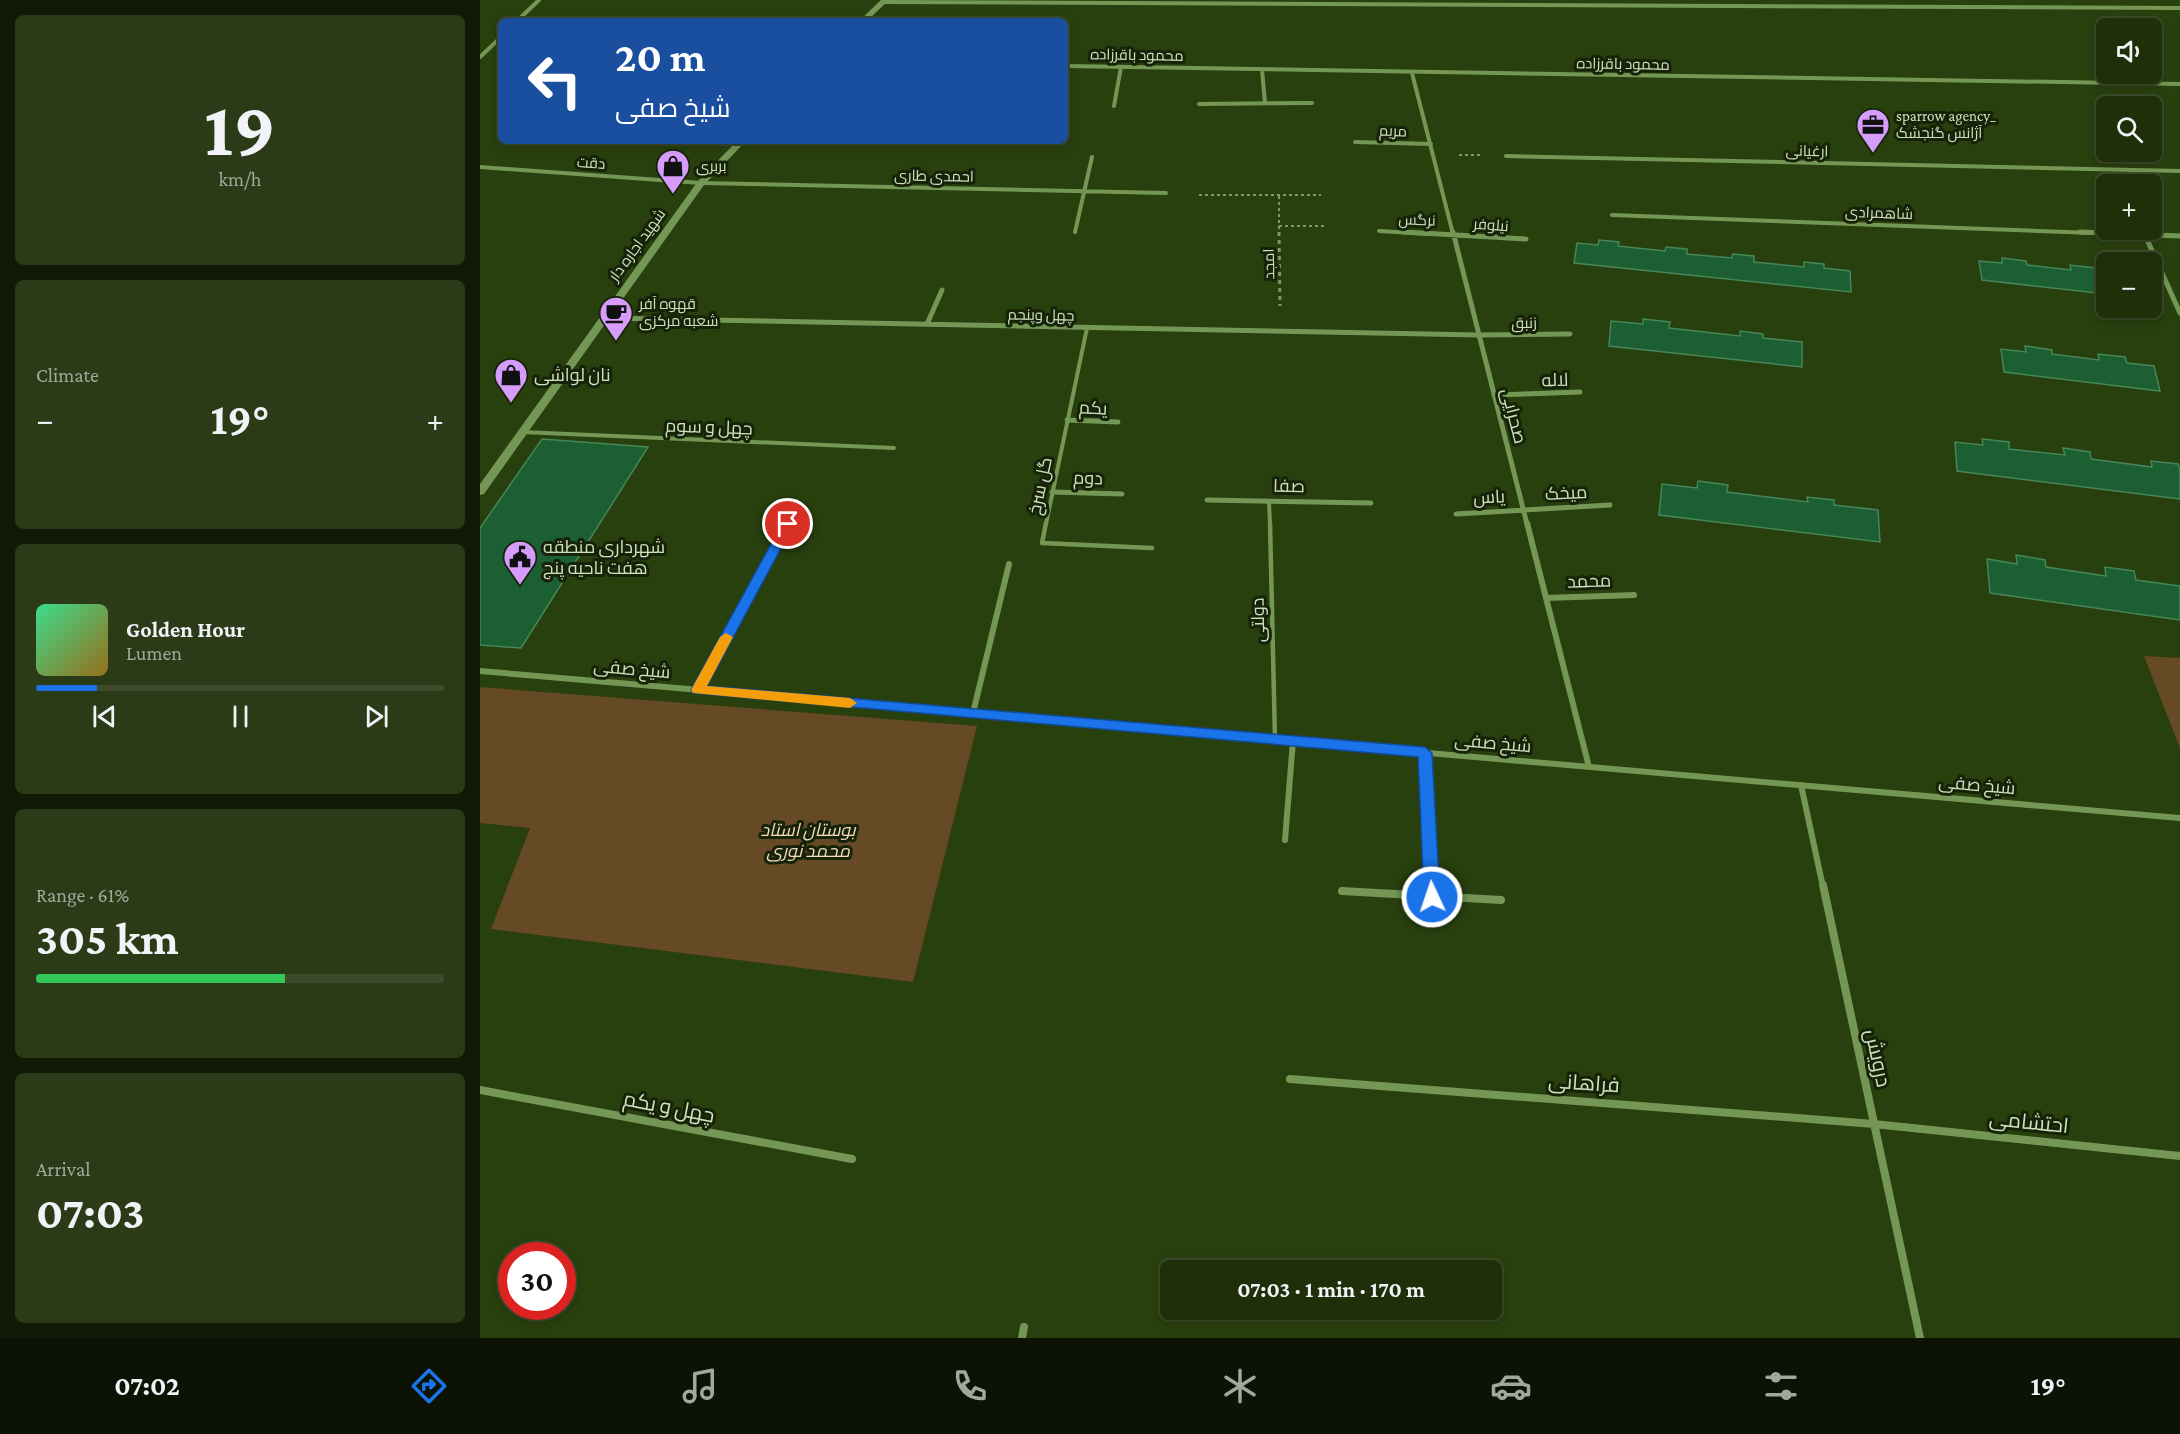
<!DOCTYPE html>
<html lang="en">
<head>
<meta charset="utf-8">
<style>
	:root { --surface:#1e2f0a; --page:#2b3b18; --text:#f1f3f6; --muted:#a1a99c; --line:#3c4a2b; --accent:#1a73e8 }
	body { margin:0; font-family:"Crimson Pro",Cairo,serif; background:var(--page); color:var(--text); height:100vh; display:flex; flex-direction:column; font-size:22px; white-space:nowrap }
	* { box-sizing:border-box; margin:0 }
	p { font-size:20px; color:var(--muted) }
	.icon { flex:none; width:33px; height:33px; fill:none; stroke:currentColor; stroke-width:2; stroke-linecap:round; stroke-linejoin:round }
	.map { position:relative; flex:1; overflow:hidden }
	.side { display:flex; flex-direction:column; gap:15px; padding:15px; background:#101a06; width:480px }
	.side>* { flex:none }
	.guide { position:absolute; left:18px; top:18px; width:570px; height:126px; border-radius:9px; box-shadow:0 3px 9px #0003,0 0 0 2px var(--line); background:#1a4fa0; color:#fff; overflow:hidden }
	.buttons { position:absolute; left:1616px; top:18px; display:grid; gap:12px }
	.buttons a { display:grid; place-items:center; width:66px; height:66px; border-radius:9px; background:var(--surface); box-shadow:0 3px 9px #0003,0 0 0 2px var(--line); font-size:30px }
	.speed { position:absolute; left:18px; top:1242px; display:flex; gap:12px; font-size:30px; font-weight:700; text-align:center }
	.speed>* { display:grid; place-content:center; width:78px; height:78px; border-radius:50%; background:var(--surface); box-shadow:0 3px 9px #0003,0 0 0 2px var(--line); line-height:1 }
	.speed .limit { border:9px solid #d22; background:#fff; color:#111 }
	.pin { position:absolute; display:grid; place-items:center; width:51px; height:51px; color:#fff; margin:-26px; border:3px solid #fff; border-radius:50%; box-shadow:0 2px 6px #0007 }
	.me { position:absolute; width:66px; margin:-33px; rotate:357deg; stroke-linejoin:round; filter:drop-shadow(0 0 4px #0008) }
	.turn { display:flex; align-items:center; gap:21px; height:126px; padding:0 18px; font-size:27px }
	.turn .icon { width:78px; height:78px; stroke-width:2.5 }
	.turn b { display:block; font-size:42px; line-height:51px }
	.big { font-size:45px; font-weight:700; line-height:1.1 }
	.side .widget { flex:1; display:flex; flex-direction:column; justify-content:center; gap:9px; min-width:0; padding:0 21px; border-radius:9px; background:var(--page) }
	.side .dial { align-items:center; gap:0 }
	.dial b { font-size:78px; line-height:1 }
	.song { display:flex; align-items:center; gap:18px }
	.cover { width:72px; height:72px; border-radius:9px; background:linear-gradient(135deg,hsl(150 70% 55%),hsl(40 70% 35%)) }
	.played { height:6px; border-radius:3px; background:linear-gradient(90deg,var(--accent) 15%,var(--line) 15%) }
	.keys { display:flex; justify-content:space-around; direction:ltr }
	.heat { display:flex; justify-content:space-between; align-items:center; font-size:33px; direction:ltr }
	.charge { height:9px; border-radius:4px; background:linear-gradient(90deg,#34c759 61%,var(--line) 0) }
	.trip { position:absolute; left:680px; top:1260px; width:342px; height:60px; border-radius:9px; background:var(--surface); box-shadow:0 3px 9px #0003,0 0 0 2px var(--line); font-weight:700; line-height:60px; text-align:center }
	.dock { display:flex; height:96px; justify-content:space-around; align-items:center; background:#0c1304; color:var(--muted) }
	.dock .icon { width:42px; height:42px }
	.dock .current { color:var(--accent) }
	.dock b { font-size:27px; color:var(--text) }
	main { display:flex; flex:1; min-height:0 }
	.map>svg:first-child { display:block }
	.green { fill:#664925 }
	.building { fill:#1b5f32; stroke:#468658; stroke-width:1.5 }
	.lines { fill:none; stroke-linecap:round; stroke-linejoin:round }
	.path-far1 { stroke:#80956c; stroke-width:2; stroke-dasharray:3 3; stroke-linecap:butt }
	.path { stroke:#80956c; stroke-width:3; stroke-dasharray:4 4; stroke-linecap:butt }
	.lane-far1 { stroke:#759756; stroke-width:4 }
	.lane { stroke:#759756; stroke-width:4.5 }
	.street-far3 { stroke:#759756; stroke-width:4 }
	.street-far2 { stroke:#759756; stroke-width:5 }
	.street-far1 { stroke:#759756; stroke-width:6 }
	.street { stroke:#759756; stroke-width:8 }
	.secondary { fill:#759756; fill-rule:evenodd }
	.route { fill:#1a73e8; stroke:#114b97; stroke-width:1.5 }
	.slow { fill:#f59e0b }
	.labels { text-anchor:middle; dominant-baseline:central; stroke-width:6; stroke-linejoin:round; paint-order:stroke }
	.far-street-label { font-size:15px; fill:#cee1bf; stroke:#162308 }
	.far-poi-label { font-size:15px; fill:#cee1bf; stroke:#162308; text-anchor:start }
	.poi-label { font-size:18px; fill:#cee1bf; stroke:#162308; text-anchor:start }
	.street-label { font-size:18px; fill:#cee1bf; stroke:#162308 }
	.park-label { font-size:18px; font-style:italic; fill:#f6dcbf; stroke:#162308 }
	.near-street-label { font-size:21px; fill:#cee1bf; stroke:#162308 }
</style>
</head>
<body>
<main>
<section class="side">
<div class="widget dial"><b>19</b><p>km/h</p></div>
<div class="widget"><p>Climate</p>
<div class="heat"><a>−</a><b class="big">19°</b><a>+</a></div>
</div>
<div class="widget">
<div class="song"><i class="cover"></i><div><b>Golden Hour</b><p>Lumen</p></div></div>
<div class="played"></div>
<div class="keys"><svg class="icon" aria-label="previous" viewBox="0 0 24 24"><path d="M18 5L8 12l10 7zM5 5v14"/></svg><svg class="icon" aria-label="pause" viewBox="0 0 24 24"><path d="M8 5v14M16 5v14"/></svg><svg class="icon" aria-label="next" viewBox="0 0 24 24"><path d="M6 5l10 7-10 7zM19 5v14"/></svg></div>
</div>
<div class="widget"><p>Range · 61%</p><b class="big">305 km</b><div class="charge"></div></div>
<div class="widget"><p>Arrival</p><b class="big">07:03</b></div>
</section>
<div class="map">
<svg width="1700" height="1338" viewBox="0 0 1700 1338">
	<rect width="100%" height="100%" fill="#283f0e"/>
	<path class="green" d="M 1664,656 L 1700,658 L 1700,748 Z
		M 0,687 L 497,726 L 433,982 L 11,929 L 50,828 L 0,823 Z"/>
	<path class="building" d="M 1119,240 L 1139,242 L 1138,246 L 1185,251 L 1186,247 L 1207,249 L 1207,254 L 1252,258 L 1253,254 L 1274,256 L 1274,262 L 1324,267 L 1324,262 L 1344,264 L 1344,268 L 1370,271 L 1371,292 L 1094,263 L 1097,243 L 1118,245 Z
		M 1522,258 L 1546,261 L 1547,265 L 1591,270 L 1590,265 L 1616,268 L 1617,273 L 1626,274 L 1626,294 L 1502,280 L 1499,261 L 1522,263 Z
		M 1163,319 L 1190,322 L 1189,328 L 1260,336 L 1260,331 L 1283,334 L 1283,338 L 1322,342 L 1322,367 L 1129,346 L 1131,321 L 1163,324 Z
		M 1545,346 L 1572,350 L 1572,354 L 1619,360 L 1618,354 L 1645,357 L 1647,363 L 1674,366 L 1680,391 L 1524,372 L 1521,349 L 1546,352 Z
		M 62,439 L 168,447 L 41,648 L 0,645 L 0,528 Z
		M 1502,439 L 1529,442 L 1529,449 L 1585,455 L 1583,448 L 1610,452 L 1611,459 L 1672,467 L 1671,461 L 1698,464 L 1700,470 L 1700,499 L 1477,471 L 1475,442 L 1503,445 Z
		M 1218,481 L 1248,485 L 1247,492 L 1328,502 L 1327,497 L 1354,500 L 1354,505 L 1398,510 L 1400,542 L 1179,515 L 1182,484 L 1217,488 Z
		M 1536,555 L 1565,560 L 1566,567 L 1626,576 L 1625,567 L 1654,571 L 1656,580 L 1700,586 L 1700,620 L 1510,593 L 1507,559 L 1537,564 Z"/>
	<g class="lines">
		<path class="path-far1" d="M 979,155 L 1001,155
			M 719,195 L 841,195
			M 799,196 L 799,234
			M 799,226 L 846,226"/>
		<path class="path" d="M 799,232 L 800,306"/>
		<path class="lane-far1" d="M 42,432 L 414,448
			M 789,501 L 790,524
			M 308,524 L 319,504
			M 566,524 L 607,328"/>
		<path class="lane" d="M 566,523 L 562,543 L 672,548
			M 790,523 L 795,740
			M 218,690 L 309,523"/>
		<path class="street-far3" d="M 403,2 L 1700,8
			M 37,21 L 59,0
			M 0,57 L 21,37
			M 585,66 L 1700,84
			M 782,70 L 785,103
			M 932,73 L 973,234
			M 719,104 L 832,103
			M 634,106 L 641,67
			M 875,142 L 951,144
			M 1026,156 L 1700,171
			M 0,167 L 221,183 L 686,193
			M 1132,215 L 1640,234
			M 899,231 L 950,234
			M 595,232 L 612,157"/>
		<path class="street-far2" d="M 923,232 L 1046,239
			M 973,232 L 1047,524
			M 1600,232 L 1700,236
			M 1665,235 L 1700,313
			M 123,318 L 999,335 L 1090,334
			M 447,324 L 462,290
			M 1014,395 L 1100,392
			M 587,420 L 638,422
			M 572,492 L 642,494
			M 727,500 L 891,503
			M 976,514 L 1130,505"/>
		<path class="street-far1" d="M 1047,523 L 1109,767
			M 1066,598 L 1154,595
			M 0,671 L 1700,818
			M 493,713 L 529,564
			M 945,753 L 952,887
			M 1321,785 L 1343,887
			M 805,840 L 813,741"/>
		<path class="street" d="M 951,885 L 952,897
			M 1343,885 L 1440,1338
			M 862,891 L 1021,900
			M 810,1079 L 1394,1124 L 1700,1156
			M 0,1090 L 372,1159
			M 542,1338 L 544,1327"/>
		<path class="secondary" d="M 401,0 L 409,0 L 387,21 L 379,21 Z
			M 257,141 L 266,141 L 224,185 L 4,494 L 0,495 L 0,484 L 218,181 Z"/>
	</g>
	<path class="route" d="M 308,520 L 314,524 L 227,686 L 945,747 L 952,753 L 960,897 L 958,901 L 952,903 L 947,901 L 944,897 L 938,757 L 213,693 L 211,690 L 302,524 Z"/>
	<path class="slow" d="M 246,633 L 253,637 L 227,686 L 370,698 L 377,703 L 370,708 L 213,693 L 211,690 L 240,637 Z"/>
	<defs>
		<g id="office-pin" transform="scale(1.725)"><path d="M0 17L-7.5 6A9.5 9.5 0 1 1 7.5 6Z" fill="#d59cfb" stroke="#162308"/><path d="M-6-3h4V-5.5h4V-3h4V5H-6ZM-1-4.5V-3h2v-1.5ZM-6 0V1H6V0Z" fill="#111"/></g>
		<g id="shop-pin" transform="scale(1.725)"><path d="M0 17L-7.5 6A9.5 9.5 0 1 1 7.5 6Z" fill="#d59cfb" stroke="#162308"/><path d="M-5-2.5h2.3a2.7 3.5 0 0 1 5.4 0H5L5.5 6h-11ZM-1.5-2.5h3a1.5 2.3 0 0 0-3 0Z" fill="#111"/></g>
		<g id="cafe-pin" transform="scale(1.725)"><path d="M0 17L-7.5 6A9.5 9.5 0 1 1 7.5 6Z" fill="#d59cfb" stroke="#162308"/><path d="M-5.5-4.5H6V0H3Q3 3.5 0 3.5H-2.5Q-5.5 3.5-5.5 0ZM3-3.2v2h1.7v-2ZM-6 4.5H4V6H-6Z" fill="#111"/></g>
		<g id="civic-pin" transform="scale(1.725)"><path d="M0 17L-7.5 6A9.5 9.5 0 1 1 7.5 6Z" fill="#d59cfb" stroke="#162308"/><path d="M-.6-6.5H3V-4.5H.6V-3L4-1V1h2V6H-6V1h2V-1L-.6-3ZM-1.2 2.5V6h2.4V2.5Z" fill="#111"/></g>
	</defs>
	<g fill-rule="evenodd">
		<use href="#office-pin" x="1393" y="125"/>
		<use href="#shop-pin" x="193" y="166"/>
		<use href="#cafe-pin" x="136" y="313"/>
		<use href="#shop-pin" x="31" y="375"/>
		<use href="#civic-pin" x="40" y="557"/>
	</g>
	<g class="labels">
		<g class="far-street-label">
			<text transform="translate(657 55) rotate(1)">محمود باقرزاده</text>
			<text transform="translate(1143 64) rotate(1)">محمود باقرزاده</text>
			<text transform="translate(913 131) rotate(2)">مریم</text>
			<text transform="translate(1327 151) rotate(1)">ارغیانی</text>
			<text transform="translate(111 163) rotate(4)">دقت</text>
			<text transform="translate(454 176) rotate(1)">احمدی طاری</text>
			<text transform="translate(1399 213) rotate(2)">شاهمرادی</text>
			<text transform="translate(937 220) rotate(2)">نرگس</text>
			<text transform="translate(1011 225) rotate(4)">نیلوفر</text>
			<text transform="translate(157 245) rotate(-54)">شهید اجاره دار</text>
			<text transform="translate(789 264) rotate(-91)">امجد</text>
			<text transform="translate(561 315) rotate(1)">چهل وپنجم</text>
			<text transform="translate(1044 323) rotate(-1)">زنبق</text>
		</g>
		<g class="far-poi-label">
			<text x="1416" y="116">sparrow agency_<tspan x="1416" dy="17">آژانس گنجشک</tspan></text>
			<text x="216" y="166">بربری</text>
			<text x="159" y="304">قهوه آفر<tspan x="159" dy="17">شعبه مرکزی</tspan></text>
		</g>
		<g class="poi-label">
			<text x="54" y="375">نان لواشی</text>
			<text x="63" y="547">شهرداری منطقه<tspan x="63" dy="21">هفت ناحیه پنج</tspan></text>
		</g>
		<g class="street-label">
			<text transform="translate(1075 380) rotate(-2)">لاله</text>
			<text transform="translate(613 408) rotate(3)">یکم</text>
			<text transform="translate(1034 416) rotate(76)">صحرایی</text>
			<text transform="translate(229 427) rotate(2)">چهل و سوم</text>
			<text transform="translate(608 478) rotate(2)">دوم</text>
			<text transform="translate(560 486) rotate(-78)">گل سرخ</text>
			<text transform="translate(809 486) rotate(1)">صفا</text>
			<text transform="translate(1086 493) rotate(-3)">میخک</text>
			<text transform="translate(1009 497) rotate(-3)">یاس</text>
			<text transform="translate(1109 581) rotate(-2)">محمد</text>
			<text transform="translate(778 620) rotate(-91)">دولتی</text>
			<text transform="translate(152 669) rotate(5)">شیخ صفی</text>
			<text transform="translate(1013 743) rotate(5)">شیخ صفی</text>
			<text transform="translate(1497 785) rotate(5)">شیخ صفی</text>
		</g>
		<g class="park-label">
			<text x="328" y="830">بوستان استاد<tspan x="328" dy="21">محمد نوری</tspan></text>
		</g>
		<g class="near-street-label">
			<text transform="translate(1398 1058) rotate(78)">درویش</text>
			<text transform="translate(1104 1083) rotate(4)">فراهانی</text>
			<text transform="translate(189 1107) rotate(11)">چهل و یکم</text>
			<text transform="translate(1549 1122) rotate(6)">احتشامی</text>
		</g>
	</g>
</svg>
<div class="buttons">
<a><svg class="icon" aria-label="sound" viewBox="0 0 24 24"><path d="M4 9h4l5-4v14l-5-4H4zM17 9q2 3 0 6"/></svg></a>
<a><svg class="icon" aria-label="search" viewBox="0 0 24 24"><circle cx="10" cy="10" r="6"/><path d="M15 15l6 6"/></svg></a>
<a>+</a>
<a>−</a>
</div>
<div class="speed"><div class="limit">30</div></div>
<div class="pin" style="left:308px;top:524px;background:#d93025"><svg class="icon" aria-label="arrive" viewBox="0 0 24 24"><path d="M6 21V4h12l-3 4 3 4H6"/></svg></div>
<svg class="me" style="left:952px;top:897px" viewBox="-20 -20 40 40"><circle r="17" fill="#1a73e8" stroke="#fff" stroke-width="3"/><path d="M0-11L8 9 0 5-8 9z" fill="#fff"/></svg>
<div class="trip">07:03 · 1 min · 170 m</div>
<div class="guide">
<div class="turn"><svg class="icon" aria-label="left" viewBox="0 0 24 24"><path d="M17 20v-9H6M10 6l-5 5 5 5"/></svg><div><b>20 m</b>شیخ صفی</div></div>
</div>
</div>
</main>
<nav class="dock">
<b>07:02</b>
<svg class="icon current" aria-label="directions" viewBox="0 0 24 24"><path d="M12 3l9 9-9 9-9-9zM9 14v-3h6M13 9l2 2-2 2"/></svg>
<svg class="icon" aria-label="music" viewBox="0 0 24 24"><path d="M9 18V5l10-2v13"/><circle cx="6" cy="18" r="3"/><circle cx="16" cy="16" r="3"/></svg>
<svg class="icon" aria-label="phone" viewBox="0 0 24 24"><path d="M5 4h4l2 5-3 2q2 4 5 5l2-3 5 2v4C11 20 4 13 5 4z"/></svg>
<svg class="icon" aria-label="climate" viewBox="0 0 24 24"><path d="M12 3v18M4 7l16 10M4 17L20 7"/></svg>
<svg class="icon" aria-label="car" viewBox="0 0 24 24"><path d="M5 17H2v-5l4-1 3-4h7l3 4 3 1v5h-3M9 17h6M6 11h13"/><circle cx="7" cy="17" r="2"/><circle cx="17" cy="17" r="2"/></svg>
<svg class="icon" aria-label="filters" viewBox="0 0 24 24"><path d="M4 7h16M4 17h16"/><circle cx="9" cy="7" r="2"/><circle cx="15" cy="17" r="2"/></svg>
<b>19°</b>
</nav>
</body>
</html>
